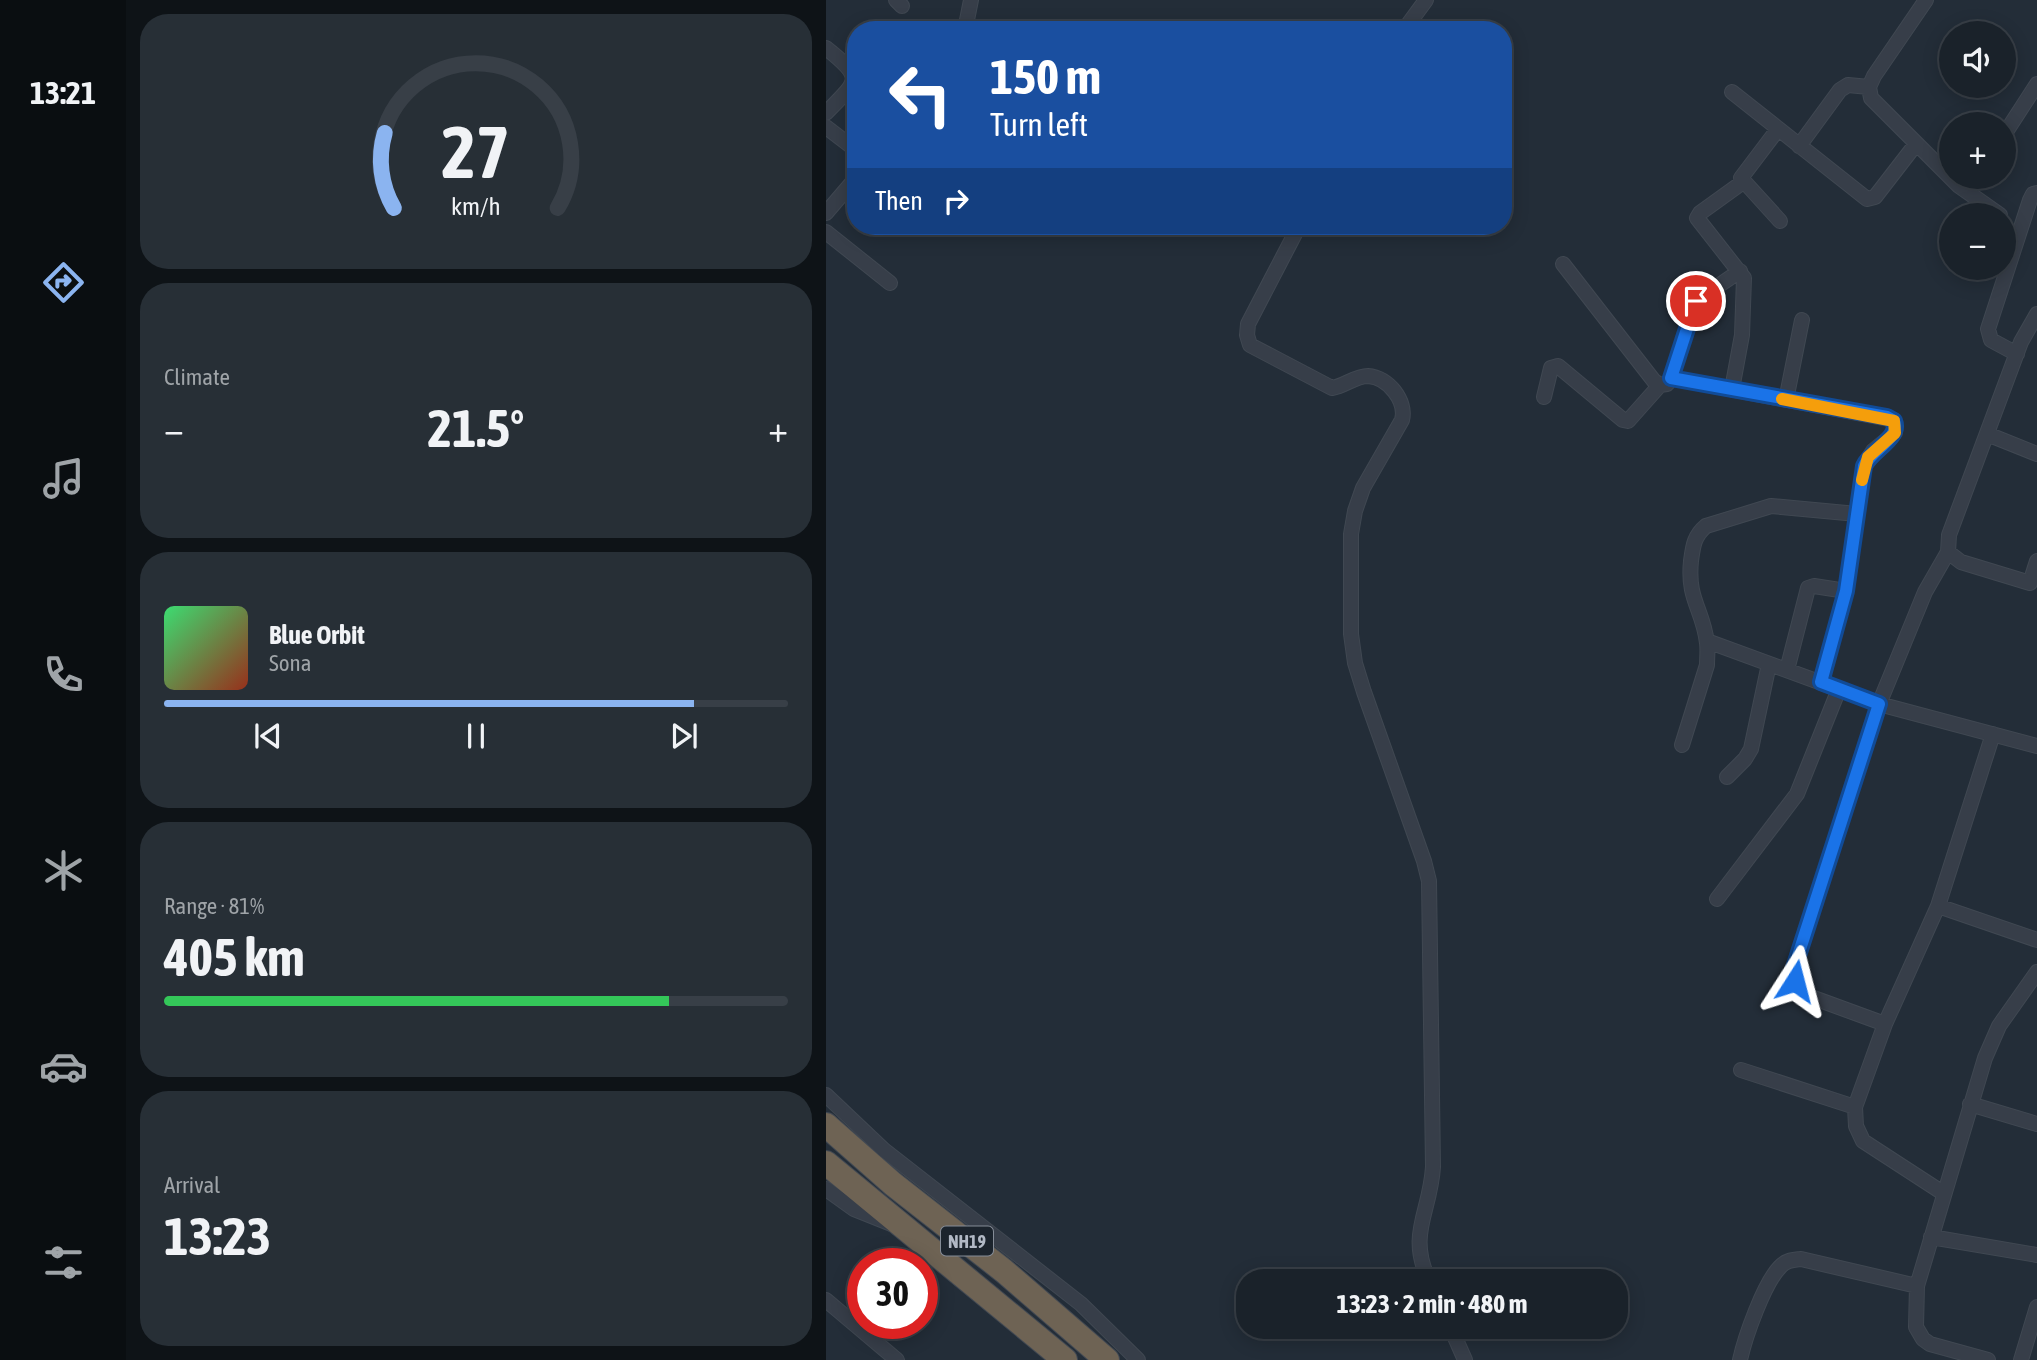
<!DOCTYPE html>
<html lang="en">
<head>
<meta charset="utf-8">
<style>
	:root { --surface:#1a222a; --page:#272f36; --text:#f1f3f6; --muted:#9fa4a8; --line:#383f47; --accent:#8bb4f0 }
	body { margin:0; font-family:"Asap Condensed",sans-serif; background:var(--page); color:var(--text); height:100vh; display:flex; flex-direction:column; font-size:26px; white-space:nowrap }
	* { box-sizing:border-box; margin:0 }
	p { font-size:23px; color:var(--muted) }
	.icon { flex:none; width:38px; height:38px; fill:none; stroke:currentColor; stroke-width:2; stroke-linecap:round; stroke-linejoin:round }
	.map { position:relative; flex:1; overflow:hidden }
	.drawer { display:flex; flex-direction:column; gap:14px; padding:14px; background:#0e1317; width:700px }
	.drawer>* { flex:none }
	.guide { position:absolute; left:21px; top:21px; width:665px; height:214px; border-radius:28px; box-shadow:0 4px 18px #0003,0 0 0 2px var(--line); background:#1a4fa0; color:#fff; overflow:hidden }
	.tools { position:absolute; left:1113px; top:21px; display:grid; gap:14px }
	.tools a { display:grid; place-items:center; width:77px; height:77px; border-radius:50%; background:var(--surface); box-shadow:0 4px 18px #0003,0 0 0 2px var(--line); font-size:35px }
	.speed { position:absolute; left:21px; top:1248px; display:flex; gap:14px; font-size:35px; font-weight:700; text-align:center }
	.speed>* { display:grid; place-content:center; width:91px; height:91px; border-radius:50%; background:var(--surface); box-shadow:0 4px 18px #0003,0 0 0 2px var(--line); line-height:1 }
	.speed .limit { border:10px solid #d22; background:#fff; color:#111 }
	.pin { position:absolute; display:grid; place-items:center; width:60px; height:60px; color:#fff; margin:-30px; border:4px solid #fff; border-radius:50%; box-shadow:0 2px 7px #0007 }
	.me { position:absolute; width:77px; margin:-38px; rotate:9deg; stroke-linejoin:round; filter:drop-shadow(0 0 5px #0008) }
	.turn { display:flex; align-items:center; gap:24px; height:147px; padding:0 28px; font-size:32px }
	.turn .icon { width:91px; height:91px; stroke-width:2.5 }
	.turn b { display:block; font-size:49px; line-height:60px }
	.then { display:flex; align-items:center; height:66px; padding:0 28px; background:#0003; gap:14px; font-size:26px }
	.big { font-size:52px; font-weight:700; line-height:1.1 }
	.drawer .tile { flex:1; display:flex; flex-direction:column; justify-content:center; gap:10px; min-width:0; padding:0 24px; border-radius:28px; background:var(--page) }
	.drawer .dial { align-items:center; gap:0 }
	.dial svg { height:182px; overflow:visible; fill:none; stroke:var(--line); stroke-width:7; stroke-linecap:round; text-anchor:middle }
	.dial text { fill:var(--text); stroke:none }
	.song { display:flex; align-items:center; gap:21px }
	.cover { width:84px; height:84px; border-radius:10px; background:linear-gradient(135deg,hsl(140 70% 55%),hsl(10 70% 35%)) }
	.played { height:7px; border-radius:4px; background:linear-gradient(90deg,var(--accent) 85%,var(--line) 85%) }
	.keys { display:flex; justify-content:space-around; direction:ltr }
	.heat { display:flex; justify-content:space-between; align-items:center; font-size:38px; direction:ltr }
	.charge { height:10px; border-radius:5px; background:linear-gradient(90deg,#34c759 81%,var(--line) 0) }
	.trip { position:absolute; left:410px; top:1269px; width:392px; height:70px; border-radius:28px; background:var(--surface); box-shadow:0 4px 18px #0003,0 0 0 2px var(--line); font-weight:700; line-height:70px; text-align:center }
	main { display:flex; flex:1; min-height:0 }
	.dock { display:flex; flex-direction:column; width:126px; justify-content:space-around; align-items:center; background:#0a0e11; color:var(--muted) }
	.dock .icon { width:49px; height:49px }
	.dock .selected { color:var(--accent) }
	.dock b { font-size:32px; color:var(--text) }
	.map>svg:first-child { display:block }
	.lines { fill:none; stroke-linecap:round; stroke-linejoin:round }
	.street-casing { stroke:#404852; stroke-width:16 }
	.highway-casing { stroke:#424953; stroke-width:26 }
	.street { stroke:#373e49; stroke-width:14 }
	.highway { stroke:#6e6354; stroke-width:24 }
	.route-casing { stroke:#114b97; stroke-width:18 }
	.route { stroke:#1a73e8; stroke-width:12 }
	.slow { stroke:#f59e0b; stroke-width:12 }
	.labels { text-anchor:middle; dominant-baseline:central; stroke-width:7; stroke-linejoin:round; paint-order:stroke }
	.shield { fill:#1c242d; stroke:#858c97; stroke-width:2 }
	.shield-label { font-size:18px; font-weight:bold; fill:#b2b9c5 }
</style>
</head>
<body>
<main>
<nav class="dock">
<b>13:21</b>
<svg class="icon selected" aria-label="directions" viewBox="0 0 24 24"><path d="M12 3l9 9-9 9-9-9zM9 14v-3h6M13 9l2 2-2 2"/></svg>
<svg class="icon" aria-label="music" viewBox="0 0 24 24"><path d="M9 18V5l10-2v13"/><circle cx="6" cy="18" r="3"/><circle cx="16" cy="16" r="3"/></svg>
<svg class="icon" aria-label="phone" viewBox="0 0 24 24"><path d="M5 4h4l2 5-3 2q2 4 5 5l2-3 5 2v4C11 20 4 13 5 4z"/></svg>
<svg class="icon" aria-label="climate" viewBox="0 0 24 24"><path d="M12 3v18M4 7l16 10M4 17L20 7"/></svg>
<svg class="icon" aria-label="car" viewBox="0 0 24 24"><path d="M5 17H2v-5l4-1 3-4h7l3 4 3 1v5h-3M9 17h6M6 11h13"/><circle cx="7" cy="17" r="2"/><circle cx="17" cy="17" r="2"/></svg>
<svg class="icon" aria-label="filters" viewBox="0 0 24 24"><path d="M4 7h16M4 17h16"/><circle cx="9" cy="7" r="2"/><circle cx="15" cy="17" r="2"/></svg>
</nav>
<section class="drawer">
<div class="tile dial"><svg viewBox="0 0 100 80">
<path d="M14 69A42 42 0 1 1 86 69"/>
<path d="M14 69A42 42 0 0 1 10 36" stroke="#8bb4f0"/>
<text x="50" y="56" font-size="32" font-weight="700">27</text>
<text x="50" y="72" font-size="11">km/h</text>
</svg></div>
<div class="tile"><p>Climate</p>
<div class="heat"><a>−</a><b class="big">21.5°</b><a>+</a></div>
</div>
<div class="tile">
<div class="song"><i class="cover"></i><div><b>Blue Orbit</b><p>Sona</p></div></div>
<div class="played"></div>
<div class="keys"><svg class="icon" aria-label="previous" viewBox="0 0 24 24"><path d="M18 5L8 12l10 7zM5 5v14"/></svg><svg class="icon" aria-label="pause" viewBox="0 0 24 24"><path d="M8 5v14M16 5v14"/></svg><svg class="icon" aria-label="next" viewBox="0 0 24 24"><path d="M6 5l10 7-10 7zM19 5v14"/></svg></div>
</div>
<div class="tile"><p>Range · 81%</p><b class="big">405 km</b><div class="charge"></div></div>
<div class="tile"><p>Arrival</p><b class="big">13:23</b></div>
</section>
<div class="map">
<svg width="1211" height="1360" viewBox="0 0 1211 1360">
	<rect width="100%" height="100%" fill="#232d38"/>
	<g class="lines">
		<g class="street-casing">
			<path id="street" d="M 70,0 L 76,6
				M 1100,0 L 1048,76 L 1043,87 L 1045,98 L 1133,186 L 1174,215
				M 139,30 L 145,0
				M 578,30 L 600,0
				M 0,48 C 39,79 32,80 0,113
				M 906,92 L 1041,199 L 1049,197 L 1090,144
				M 0,127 L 30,150
				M 952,129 L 915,178 L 954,221
				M 1178,135 L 1211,84
				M 973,146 L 1014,90 L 1022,85 L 1043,87
				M 0,213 L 30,178
				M 473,226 L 422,324 L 421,335 L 424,345 L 506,388 C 519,386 529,376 542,376 C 562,377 581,401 576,420 L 537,488 L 529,511 L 525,534 L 525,634 L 529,663 L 538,692 L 598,861 L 603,881 L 607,1167 C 604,1214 581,1233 603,1281
				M 0,232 L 64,283
				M 737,264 L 828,381 L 834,385 L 841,384 L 845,378 L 870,301 L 914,271
				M 1211,314 L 1195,342 L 1123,535 L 1122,552 L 1135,562 L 1204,583 L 1211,561
				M 1191,354 L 1165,340 L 1162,329 L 1204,200 L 1207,194 L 1211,193
				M 845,378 L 1068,420 L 1069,433 L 1047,451 L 1038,465 L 1020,591 L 995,682
				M 906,389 L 916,335 L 918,278 L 871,218 L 874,213 L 917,182
				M 718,397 L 725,368 L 732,366 L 797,420 L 802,421 L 834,385
				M 960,400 L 976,320
				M 1161,434 L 1211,454
				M 881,641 L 1053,704 L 1211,746
				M 961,670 L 982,588 L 988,586 L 1020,591
				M 856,745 L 881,665 C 881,658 882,650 881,643 C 877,609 861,600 865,561 C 867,546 868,536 880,526 L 945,506 L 1031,514
				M 901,777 L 919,759 L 925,749 L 943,664
				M 891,899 L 971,794 L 1013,689
				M 1112,906 L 1211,940
				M 1059,1024 L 977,994 L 969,981 L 968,968 L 1053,704 L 1099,592 L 1122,552
				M 915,1070 L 1029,1107
				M 0,1095 L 58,1150 L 255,1304 L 312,1360
				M 1144,1104 L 1211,1124
				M 0,1189 L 28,1209 L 68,1225
				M 1117,1193 L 1037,1141 L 1030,1126 L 1029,1107 L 1059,1024 L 1112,906 L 1167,734
				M 1105,1237 L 1211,1255
				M 0,1300 L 71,1360
				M 624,1326 L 639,1360
				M 914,1360 C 919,1337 938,1283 954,1267 C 960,1260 967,1260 975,1259 L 1091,1286
				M 1162,1360 L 1104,1344 L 1097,1339 L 1090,1327 L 1091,1286 L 1159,1058 L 1173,1026 L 1211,972
				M 1195,1360 L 1211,1307"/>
		</g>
		<g class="highway-casing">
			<path id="highway" d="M 0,1125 L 67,1184 L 178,1271 L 281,1360
				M 0,1163 L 239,1360"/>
		</g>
		<use href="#street" class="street"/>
		<use href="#highway" class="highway"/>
	</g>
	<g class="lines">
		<g class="route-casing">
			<path id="route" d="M 870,301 L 845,378 L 1061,417 L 1068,421 C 1075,438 1045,450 1038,466 L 1020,591 L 995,682 L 1053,704 L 968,968 L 969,981"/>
		</g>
		<use href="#route" class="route"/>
		<path class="slow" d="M 956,399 L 1068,421 L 1069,433 L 1042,457 L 1036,480"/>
	</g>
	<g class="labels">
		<rect class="shield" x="115" y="1226.5" width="52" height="29" rx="5"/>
		<g class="shield-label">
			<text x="141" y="1241">NH19</text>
		</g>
	</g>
</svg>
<div class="tools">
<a><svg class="icon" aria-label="sound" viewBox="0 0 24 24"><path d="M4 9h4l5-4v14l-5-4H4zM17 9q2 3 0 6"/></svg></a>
<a>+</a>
<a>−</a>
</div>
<div class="speed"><div class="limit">30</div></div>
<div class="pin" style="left:870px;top:301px;background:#d93025"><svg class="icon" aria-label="arrive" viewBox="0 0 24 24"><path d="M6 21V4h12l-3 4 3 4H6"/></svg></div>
<svg class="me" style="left:969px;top:981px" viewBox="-20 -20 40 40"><path d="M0-17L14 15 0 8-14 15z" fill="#1a73e8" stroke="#fff" stroke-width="4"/></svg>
<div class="trip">13:23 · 2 min · 480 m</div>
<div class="guide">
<div class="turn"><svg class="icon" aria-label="left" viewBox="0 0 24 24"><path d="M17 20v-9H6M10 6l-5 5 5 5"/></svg><div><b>150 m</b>Turn left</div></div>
<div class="then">Then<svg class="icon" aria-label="right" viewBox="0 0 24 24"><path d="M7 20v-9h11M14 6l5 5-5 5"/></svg></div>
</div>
</div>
</main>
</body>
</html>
